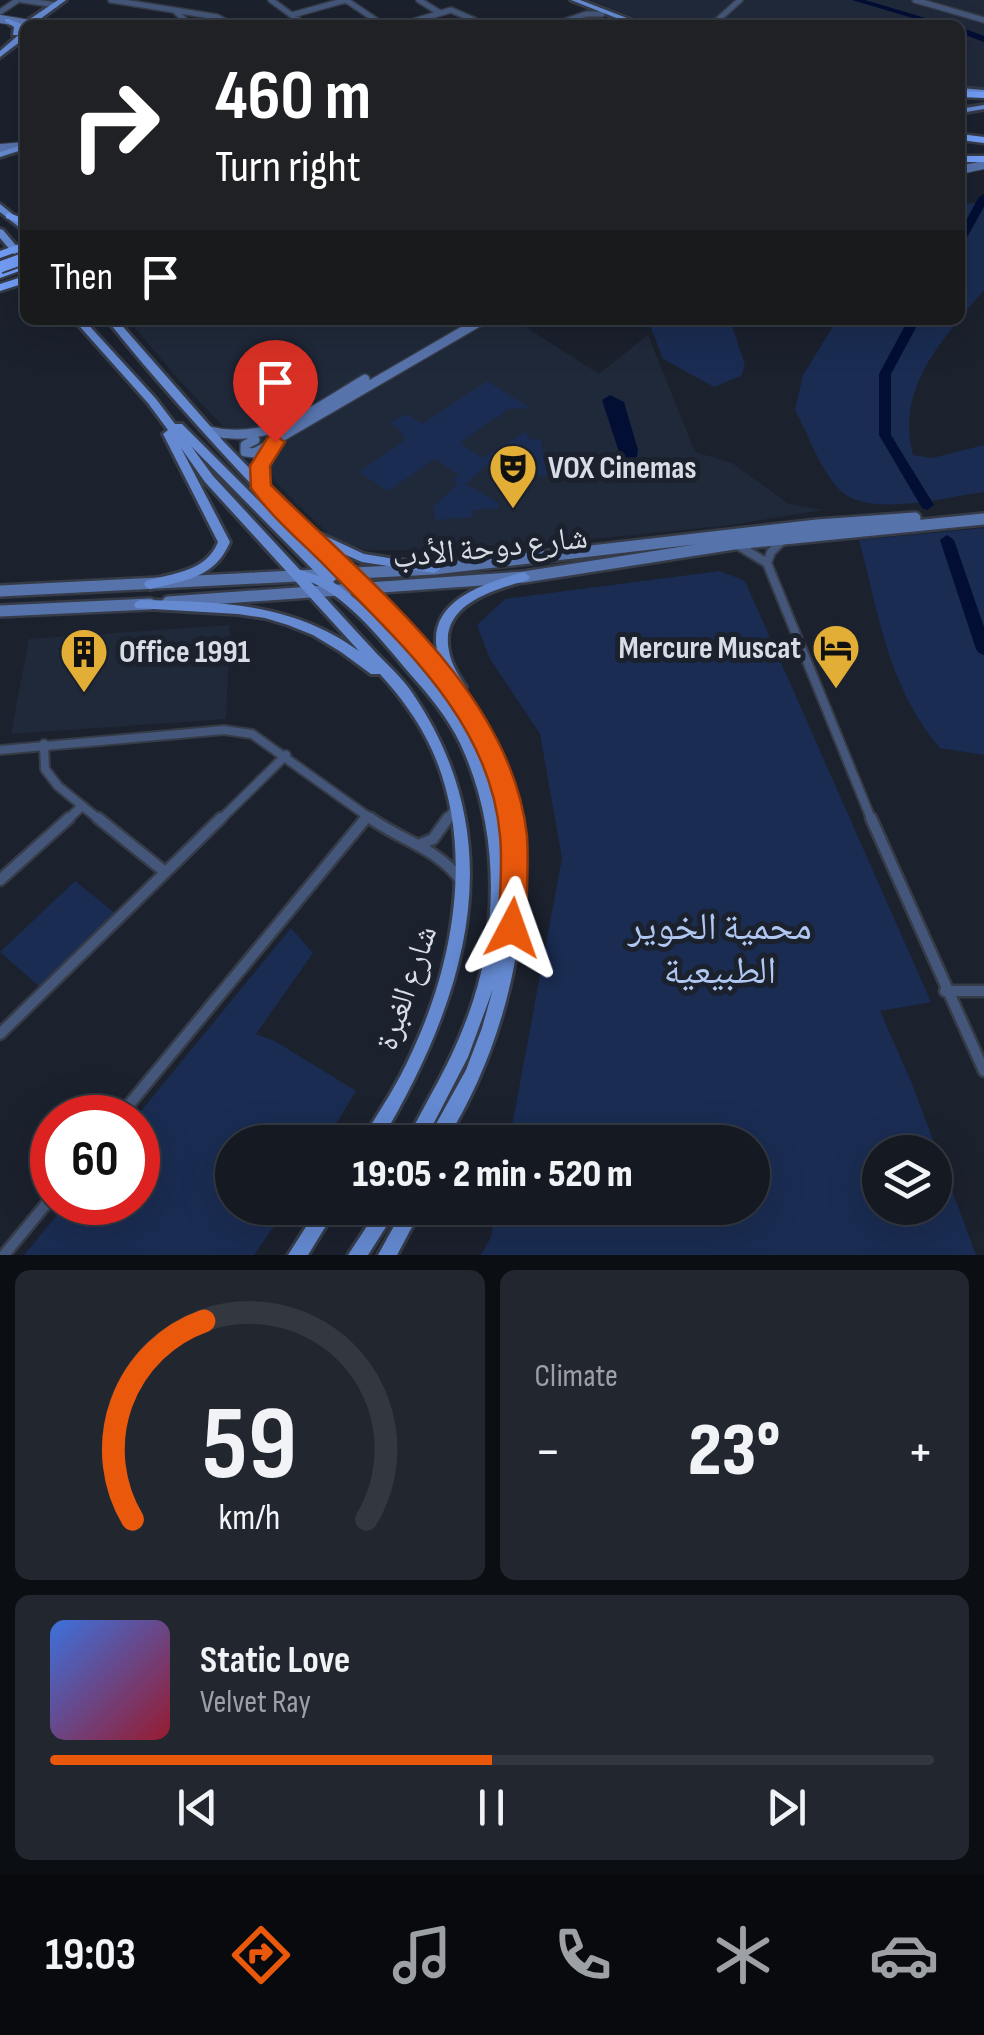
<!DOCTYPE html>
<html lang="en">
<head>
<meta charset="utf-8">
<style>
	:root { --surface:#141922; --page:#21262f; --text:#f1f3f6; --muted:#9da0a5; --line:#333840; --accent:#ea580c }
	body { margin:0; font-family:"Sofia Sans Condensed","Noto Naskh Arabic",sans-serif; background:var(--page); color:var(--text); height:100vh; display:flex; flex-direction:column; font-size:38px; white-space:nowrap }
	* { box-sizing:border-box; margin:0 }
	p { font-size:32px; color:var(--muted) }
	.icon { flex:none; width:55px; height:55px; fill:none; stroke:currentColor; stroke-width:2; stroke-linecap:round; stroke-linejoin:round }
	.map { position:relative; height:1255px; overflow:hidden }
	.drawer { display:flex; flex-direction:column; gap:15px; padding:15px; background:#0b0e13; flex:1 }
	.drawer>* { flex:none }
	.guide { position:absolute; left:20px; top:20px; width:945px; height:305px; border-radius:15px; box-shadow:0 10px 40px #0002,0 0 0 2px var(--line); background:#202124; color:#fff; overflow:hidden }
	.fabs { position:absolute; left:862px; top:1135px; display:grid; gap:20px }
	.fabs a { display:grid; place-items:center; width:90px; height:90px; border-radius:50%; background:var(--surface); box-shadow:0 10px 40px #0002,0 0 0 2px var(--line); font-size:50px }
	.speed { position:absolute; left:30px; top:1095px; display:flex; gap:20px; font-size:50px; font-weight:700; text-align:center }
	.speed>* { display:grid; place-content:center; width:130px; height:130px; border-radius:50%; background:var(--surface); box-shadow:0 10px 40px #0002,0 0 0 2px var(--line); line-height:1 }
	.speed .limit { border:15px solid #d22; background:#fff; color:#111 }
	.pin { position:absolute; display:grid; place-items:center; width:85px; height:85px; color:#fff; margin:-102px -42px; border-radius:50% 50% 50% 0; rotate:-45deg; box-shadow:0 0 10px #0007 }
	.pin .icon { rotate:45deg }
	.me { position:absolute; width:110px; margin:-55px; rotate:4deg; stroke-linejoin:round; filter:drop-shadow(0 0 8px #0008) }
	.turn { display:flex; align-items:center; gap:35px; height:210px; padding:0 30px; font-size:45px }
	.turn .icon { width:130px; height:130px; stroke-width:2.5 }
	.turn b { display:block; font-size:70px; line-height:85px }
	.then { display:flex; align-items:center; height:95px; padding:0 30px; background:#0003; gap:20px; font-size:38px }
	.big { font-size:75px; font-weight:800; line-height:1.1 }
	.drawer .card { flex:1; display:flex; flex-direction:column; justify-content:center; gap:15px; min-width:0; padding:0 35px; border-radius:15px; background:var(--page) }
	.drawer .dial { align-items:center; gap:0 }
	.dial svg { height:260px; overflow:visible; fill:none; stroke:var(--line); stroke-width:7; stroke-linecap:round; text-anchor:middle }
	.dial text { fill:var(--text); stroke:none }
	.song { display:flex; align-items:center; gap:30px }
	.cover { width:120px; height:120px; border-radius:15px; background:linear-gradient(135deg,hsl(220 70% 55%),hsl(350 70% 35%)) }
	.played { height:10px; border-radius:5px; background:linear-gradient(90deg,var(--accent) 50%,var(--line) 50%) }
	.keys { display:flex; justify-content:space-around; direction:ltr }
	.heat { display:flex; justify-content:space-between; align-items:center; font-size:55px; direction:ltr }
	.drawer .tiles { flex:1; display:grid; gap:15px; grid-template-columns:1fr 1fr }
	.card:last-child { grid-column:span 2 }
	.trip { position:absolute; left:215px; top:1125px; width:555px; height:100px; border-radius:50px; background:var(--surface); box-shadow:0 10px 40px #0002,0 0 0 2px var(--line); font-weight:800; line-height:100px; text-align:center }
	.tabs { display:flex; height:160px; justify-content:space-around; align-items:center; background:#080a0e; color:var(--muted) }
	.tabs .icon { width:70px; height:70px }
	.tabs .active { color:var(--accent) }
	.tabs b { font-size:45px; color:var(--text) }
	.map>svg:first-child { display:block }
	.built { fill:#20293a }
	.green { fill:#1a2c52; fill-rule:evenodd }
	.water { fill:#020e34 }
	.lines { fill:none; stroke-linecap:round; stroke-linejoin:round }
	.river { fill:#020e34; fill-rule:evenodd }
	.street-far2-casing { stroke:#353b47; stroke-width:8 }
	.street-far1-casing { stroke:#353b47; stroke-width:12 }
	.street-casing { stroke:#353b47; stroke-width:15 }
	.secondary-far2-casing { stroke:#353b47; stroke-width:10 }
	.secondary-far1-casing { stroke:#353b47; stroke-width:12 }
	.secondary-casing { stroke:#353b47; stroke-width:16 }
	.primary-casing { stroke:#353b47; stroke-width:6 }
	.highway-casing { stroke:#353b47; stroke-width:5 }
	.street-far2 { stroke:#445679; stroke-width:5 }
	.street-far1 { stroke:#445679; stroke-width:8 }
	.street { stroke:#445679; stroke-width:10 }
	.secondary-far2 { stroke:#5773ab; stroke-width:8 }
	.secondary-far1 { stroke:#5773ab; stroke-width:9 }
	.secondary { stroke:#5773ab; stroke-width:11 }
	.primary { fill:#658ad2; fill-rule:evenodd }
	.highway { fill:#729ef6; fill-rule:evenodd }
	.highway-bridge-casing { stroke:#353b47; stroke-width:15; stroke-linecap:butt }
	.highway-bridge { stroke:#729ef6; stroke-width:11 }
	.route { fill:#ea580c; stroke:#983908; stroke-width:2.5 }
	.labels { text-anchor:middle; dominant-baseline:central; stroke-width:10; stroke-linejoin:round; paint-order:stroke }
	.poi-label { font-size:32px; font-weight:bold; fill:#d8dde5; stroke:#1b212d; text-anchor:start }
	.street-label { font-size:32px; fill:#d8dde5; stroke:#1b212d }
	.near-park-label { font-size:38px; fill:#b0c7f1; stroke:#1b212d }
</style>
</head>
<body>
<div class="map">
<svg width="984" height="1255" viewBox="0 0 984 1255">
	<rect width="100%" height="100%" fill="#1b212d"/>
	<path class="built" d="M 591,0 L 984,0 L 984,89 L 960,87 L 960,25 L 655,25 Z
		M 128,320 L 515,320 L 599,374 L 648,335 L 695,452 L 732,463 L 789,504 L 823,510 L 731,525 L 593,539 L 434,550 L 366,550 L 335,540 L 298,505 L 181,382 Z
		M 230,625 L 226,719 L 11,734 L 29,639 Z"/>
	<path class="green" d="M 973,203 L 984,206 L 984,290 L 960,318 L 960,205 Z
		M 648,320 L 730,320 L 745,365 L 741,376 L 714,387 L 663,359 Z
		M 837,320 L 959,320 C 925,360 899,402 913,455 L 932,458 L 984,445 L 984,492 C 946,497 870,518 841,491 C 821,472 808,434 795,410 L 803,375 Z
		M 487,381 L 530,408 L 507,409 L 499,418 L 496,417 L 460,443 L 483,458 L 525,432 L 531,440 L 540,439 L 549,475 L 518,477 L 518,483 L 512,484 L 488,464 L 465,484 L 498,502 L 499,508 L 473,510 L 473,517 L 436,520 L 433,507 L 458,484 L 452,480 L 459,475 L 435,459 L 388,491 L 359,472 L 405,440 L 401,431 L 390,423 L 406,414 L 422,424 Z
		M 984,528 L 984,755 L 940,748 C 888,688 879,614 859,540 Z
		M 720,571 L 745,581 L 931,1002 L 880,1011 L 913,1086 L 976,1255 L 481,1255 L 491,1237 L 497,1208 L 752,1208 L 752,1142 L 509,1142 L 562,858 L 540,734 L 490,659 L 477,625 L 505,599 ZM 880,1152 L 935,1152 L 935,1208 L 880,1208 Z
		M 75,881 L 115,913 L 40,987 L 0,952 Z
		M 291,928 L 313,953 L 256,1034 L 275,1041 L 356,1091 L 325,1142 L 232,1142 L 232,1208 L 287,1208 L 254,1255 L 24,1255 L 67,1203 L 138,1202 L 136,1117 Z"/>
	<path class="water" d="M 610,395 L 624,402 L 638,450 L 637,457 L 628,461 L 621,458 L 602,400 Z"/>
	<g class="lines">
		<path class="river" d="M 852,0 L 865,0 L 949,25 L 936,25 Z
			M 960,27 L 984,36 L 984,42 L 960,33 Z
			M 984,194 L 984,207 L 965,241 L 960,244 L 960,231 L 979,197 Z
			M 908,320 L 920,320 L 891,374 L 891,435 L 934,505 L 927,510 L 922,508 L 879,435 L 879,374 Z
			M 947,535 L 954,540 L 984,627 L 984,655 L 979,653 L 976,649 L 940,540 Z"/>
		<g class="street-far2-casing">
			<path id="street-far2" d="M 22,0 L 56,5
				M 111,0 L 174,10 L 190,25
				M 271,0 L 305,25
				M 346,0 L 383,25
				M 419,0 L 440,13
				M 915,0 L 984,20
				M 174,10 L 217,17 L 232,25
				M 0,12 L 18,0
				M 292,15 L 346,0
				M 401,25 L 451,10 L 474,20 L 468,25
				M 554,25 L 586,14 L 602,14
				M 712,25 L 740,0"/>
		</g>
		<g class="street-far1-casing">
			<path id="street-far1" d="M 739,546 L 767,563 L 872,821
				M 767,563 L 771,552 L 784,539
				M 44,744 L 45,769 L 58,786 L 101,821
				M 0,750 L 224,730 L 252,734 L 374,821
				M 66,821 L 82,806
				M 219,821 L 286,755
				M 364,821 L 368,816
				M 446,821 L 455,809"/>
		</g>
		<g class="street-casing">
			<path id="street" d="M 98,818 L 165,872
				M 370,818 C 404,842 435,847 460,879
				M 871,818 L 984,1071
				M 421,844 L 433,839 L 448,818
				M 0,880 L 69,818
				M 945,991 L 984,991
				M 0,1034 L 221,818
				M 118,1118 L 366,818
				M 4,1255 L 52,1197"/>
		</g>
		<g class="secondary-far2-casing">
			<path id="secondary-far2" d="M 0,19 L 36,25
				M 0,148 L 25,146
				M 960,170 L 984,165"/>
		</g>
		<g class="secondary-far1-casing">
			<path id="secondary-far1" d="M 210,431 C 269,446 316,408 365,379
				M 255,440 L 245,445 L 245,452 L 254,453 L 269,445
				M 261,479 L 262,461 L 281,437 L 482,320"/>
		</g>
		<g class="secondary-casing">
			<path id="secondary" d="M 261,487 L 261,477
				M 0,591 L 434,569 L 817,525 L 915,518
				M 168,602 L 524,577 L 734,544 L 984,519
				M 0,611 L 150,604"/>
		</g>
		<g class="primary-casing">
			<path id="primary" d="M 58,0 L 66,0 L 32,25 L 24,27 L 24,23 Z
				M 571,0 L 580,0 L 645,25 L 634,25 Z
				M 5,19 L 9,19 L 21,24 L 19,35 L 13,35 L 14,27 L 5,21 Z
				M 22,32 L 25,32 L 25,38 L 0,57 L 0,51 Z
				M 960,88 L 984,90 L 984,94 L 960,92 Z
				M 984,105 L 984,109 L 960,113 L 960,109 Z
				M 25,144 L 25,149 L 0,157 L 0,152 Z
				M 0,204 L 25,224 L 25,232 L 0,212 Z
				M 0,229 L 3,230 L 24,255 L 24,259 L 18,259 L 0,238 Z
				M 74,320 L 84,320 L 156,399 L 175,424 L 182,424 L 334,576 L 336,579 L 333,582 C 358,598 376,620 396,640 C 476,724 507,794 505,911 C 524,736 407,648 299,535 C 233,465 167,395 107,320 L 117,320 L 224,442 L 313,534 L 321,534 L 364,554 L 438,566 L 440,569 L 434,573 L 362,562 L 323,545 L 395,616 L 444,671 C 414,607 474,586 524,572 L 530,577 L 528,580 C 494,590 439,604 449,651 C 451,664 459,676 466,687 L 460,692 C 481,720 499,754 509,788 C 543,901 507,1045 445,1142 L 426,1142 L 466,1070 L 482,1028 L 493,989 L 468,1057 L 424,1142 L 407,1142 C 412,1129 420,1115 427,1102 C 441,1077 454,1052 464,1026 C 500,938 501,830 460,743 C 448,718 429,695 411,675 C 383,642 350,599 311,582 C 333,606 355,630 378,655 C 390,667 404,680 413,694 C 515,845 465,999 380,1142 L 363,1142 C 370,1124 383,1107 393,1089 C 403,1072 412,1053 420,1034 C 457,947 472,838 432,750 C 419,721 400,696 380,674 L 371,674 L 341,652 L 313,635 L 288,625 L 265,618 L 238,614 L 136,608 L 134,605 L 136,602 L 140,600 C 219,602 291,602 359,651 L 205,482 L 181,448 L 230,542 C 215,578 184,581 150,589 L 146,587 L 144,584 L 146,581 C 173,573 206,572 218,542 L 163,434 L 168,430 L 148,403 ZM 191,446 L 319,576 L 300,570 L 213,476 Z
				M 318,1208 L 337,1208 L 308,1255 L 288,1255 Z
				M 379,1208 L 398,1208 L 368,1255 L 348,1255 Z
				M 404,1208 L 422,1208 L 397,1255 L 378,1255 Z"/>
		</g>
		<g class="highway-casing">
			<path id="highway" d="M 960,91 L 984,92 L 984,98 L 960,97 Z
				M 960,134 L 984,137 L 984,143 L 960,140 Z
				M 960,156 L 984,156 L 984,162 L 960,162 Z
				M 9,213 L 25,219 L 25,225 L 6,218 L 6,214 Z
				M 25,242 L 25,249 L 0,258 L 0,251 Z
				M 25,263 L 25,269 L 0,278 L 0,272 Z
				M 25,276 L 25,283 L 0,291 L 0,284 Z"/>
		</g>
		<use href="#street-far2" class="street-far2"/>
		<use href="#street-far1" class="street-far1"/>
		<use href="#street" class="street"/>
		<use href="#secondary-far2" class="secondary-far2"/>
		<use href="#secondary-far1" class="secondary-far1"/>
		<use href="#secondary" class="secondary"/>
		<use href="#primary" class="primary"/>
		<use href="#highway" class="highway"/>
		<g class="highway-bridge-casing">
			<path id="highway-bridge" d="M 0,267 L 25,258"/>
		</g>
		<use href="#highway-bridge" class="highway-bridge"/>
	</g>
	<path class="route" d="M 275,435 L 285,442 L 270,466 L 271,485 C 367,581 512,692 527,836 C 529,866 526,898 526,928 L 522,937 L 512,941 L 503,937 L 499,928 C 499,898 503,866 500,836 C 491,724 404,647 330,571 C 304,544 272,518 251,488 L 250,466 L 268,437 Z"/>
	<defs>
		<g id="theatre-pin" transform="scale(2.5)"><path d="M0 17L-7.5 6A9.5 9.5 0 1 1 7.5 6Z" fill="#e3ae35" stroke="#1b212d"/><path d="M-5-5.5Q0-4 5-5.5V0Q5 5 0 6Q-5 5-5 0ZM-3.3-2.5H-1v1.5H-3.3ZM1-2.5H3.3v1.5H1ZM-2.8 1Q0 5.5 2.8 1Z" fill="#111"/></g>
		<g id="hotel-pin" transform="scale(2.5)"><path d="M0 17L-7.5 6A9.5 9.5 0 1 1 7.5 6Z" fill="#e3ae35" stroke="#1b212d"/><path d="M-6-4.5h1.5V1H6V5H4.5V3h-9V5H-6ZM-4 0a1.8 1.8 0 1 1 3.6 0ZM.5 0V-2.5h3Q6-2.5 6 0Z" fill="#111"/></g>
		<g id="building-pin" transform="scale(2.5)"><path d="M0 17L-7.5 6A9.5 9.5 0 1 1 7.5 6Z" fill="#e3ae35" stroke="#1b212d"/><path d="M-4-6H4V6H1V3H-1V6H-4ZM-2.5-4.3h1.7v1.8h-1.7ZM.8-4.3h1.7v1.8H.8ZM-2.5-1h1.7V.8h-1.7ZM.8-1h1.7V.8H.8Z" fill="#111"/></g>
	</defs>
	<g fill-rule="evenodd">
		<use href="#theatre-pin" x="513" y="468"/>
		<use href="#hotel-pin" x="836" y="648"/>
		<use href="#building-pin" x="84" y="652"/>
	</g>
	<g class="labels">
		<g class="poi-label">
			<text x="548" y="468">VOX Cinemas</text>
			<text x="801" y="648" text-anchor="end">Mercure Muscat</text>
			<text x="119" y="652">Office 1991</text>
		</g>
		<g class="street-label">
			<text transform="translate(490 548) rotate(-6)">شارع دوحة الأدب</text>
			<text transform="translate(407 988) rotate(-71)">شارع الغبرة</text>
		</g>
		<g class="near-park-label">
			<text x="720" y="927">محمية الخوير<tspan x="720" dy="44">الطبيعية</tspan></text>
		</g>
	</g>
</svg>
<div class="fabs">
<a><svg class="icon" aria-label="layers" viewBox="0 0 24 24"><path d="M12 4l9 5-9 5-9-5zM3 14l9 5 9-5"/></svg></a>
</div>
<div class="speed"><div class="limit">60</div></div>
<div class="pin" style="left:275px;top:442px;background:#d93025"><svg class="icon" aria-label="arrive" viewBox="0 0 24 24"><path d="M6 21V4h12l-3 4 3 4H6"/></svg></div>
<svg class="me" style="left:512px;top:928px" viewBox="-20 -20 40 40"><path d="M0-17L14 15 0 8-14 15z" fill="#ea580c" stroke="#fff" stroke-width="4"/></svg>
<div class="trip">19:05 · 2 min · 520 m</div>
<div class="guide">
<div class="turn"><svg class="icon" aria-label="right" viewBox="0 0 24 24"><path d="M7 20v-9h11M14 6l5 5-5 5"/></svg><div><b>460 m</b>Turn right</div></div>
<div class="then">Then<svg class="icon" aria-label="arrive" viewBox="0 0 24 24"><path d="M6 21V4h12l-3 4 3 4H6"/></svg></div>
</div>
</div>
<section class="drawer">
<div class="tiles">
<div class="card dial"><svg viewBox="0 0 100 80">
<path d="M14 69A42 42 0 1 1 86 69"/>
<path d="M14 69A42 42 0 0 1 36 8" stroke="#ea580c"/>
<text x="50" y="56" font-size="32" font-weight="700">59</text>
<text x="50" y="72" font-size="11">km/h</text>
</svg></div>
<div class="card"><p>Climate</p>
<div class="heat"><a>−</a><b class="big">23°</b><a>+</a></div>
</div>
<div class="card">
<div class="song"><i class="cover"></i><div><b>Static Love</b><p>Velvet Ray</p></div></div>
<div class="played"></div>
<div class="keys"><svg class="icon" aria-label="previous" viewBox="0 0 24 24"><path d="M18 5L8 12l10 7zM5 5v14"/></svg><svg class="icon" aria-label="pause" viewBox="0 0 24 24"><path d="M8 5v14M16 5v14"/></svg><svg class="icon" aria-label="next" viewBox="0 0 24 24"><path d="M6 5l10 7-10 7zM19 5v14"/></svg></div>
</div>
</div>
</section>
<nav class="tabs">
<b>19:03</b>
<svg class="icon active" aria-label="directions" viewBox="0 0 24 24"><path d="M12 3l9 9-9 9-9-9zM9 14v-3h6M13 9l2 2-2 2"/></svg>
<svg class="icon" aria-label="music" viewBox="0 0 24 24"><path d="M9 18V5l10-2v13"/><circle cx="6" cy="18" r="3"/><circle cx="16" cy="16" r="3"/></svg>
<svg class="icon" aria-label="phone" viewBox="0 0 24 24"><path d="M5 4h4l2 5-3 2q2 4 5 5l2-3 5 2v4C11 20 4 13 5 4z"/></svg>
<svg class="icon" aria-label="climate" viewBox="0 0 24 24"><path d="M12 3v18M4 7l16 10M4 17L20 7"/></svg>
<svg class="icon" aria-label="car" viewBox="0 0 24 24"><path d="M5 17H2v-5l4-1 3-4h7l3 4 3 1v5h-3M9 17h6M6 11h13"/><circle cx="7" cy="17" r="2"/><circle cx="17" cy="17" r="2"/></svg>
</nav>
</body>
</html>
